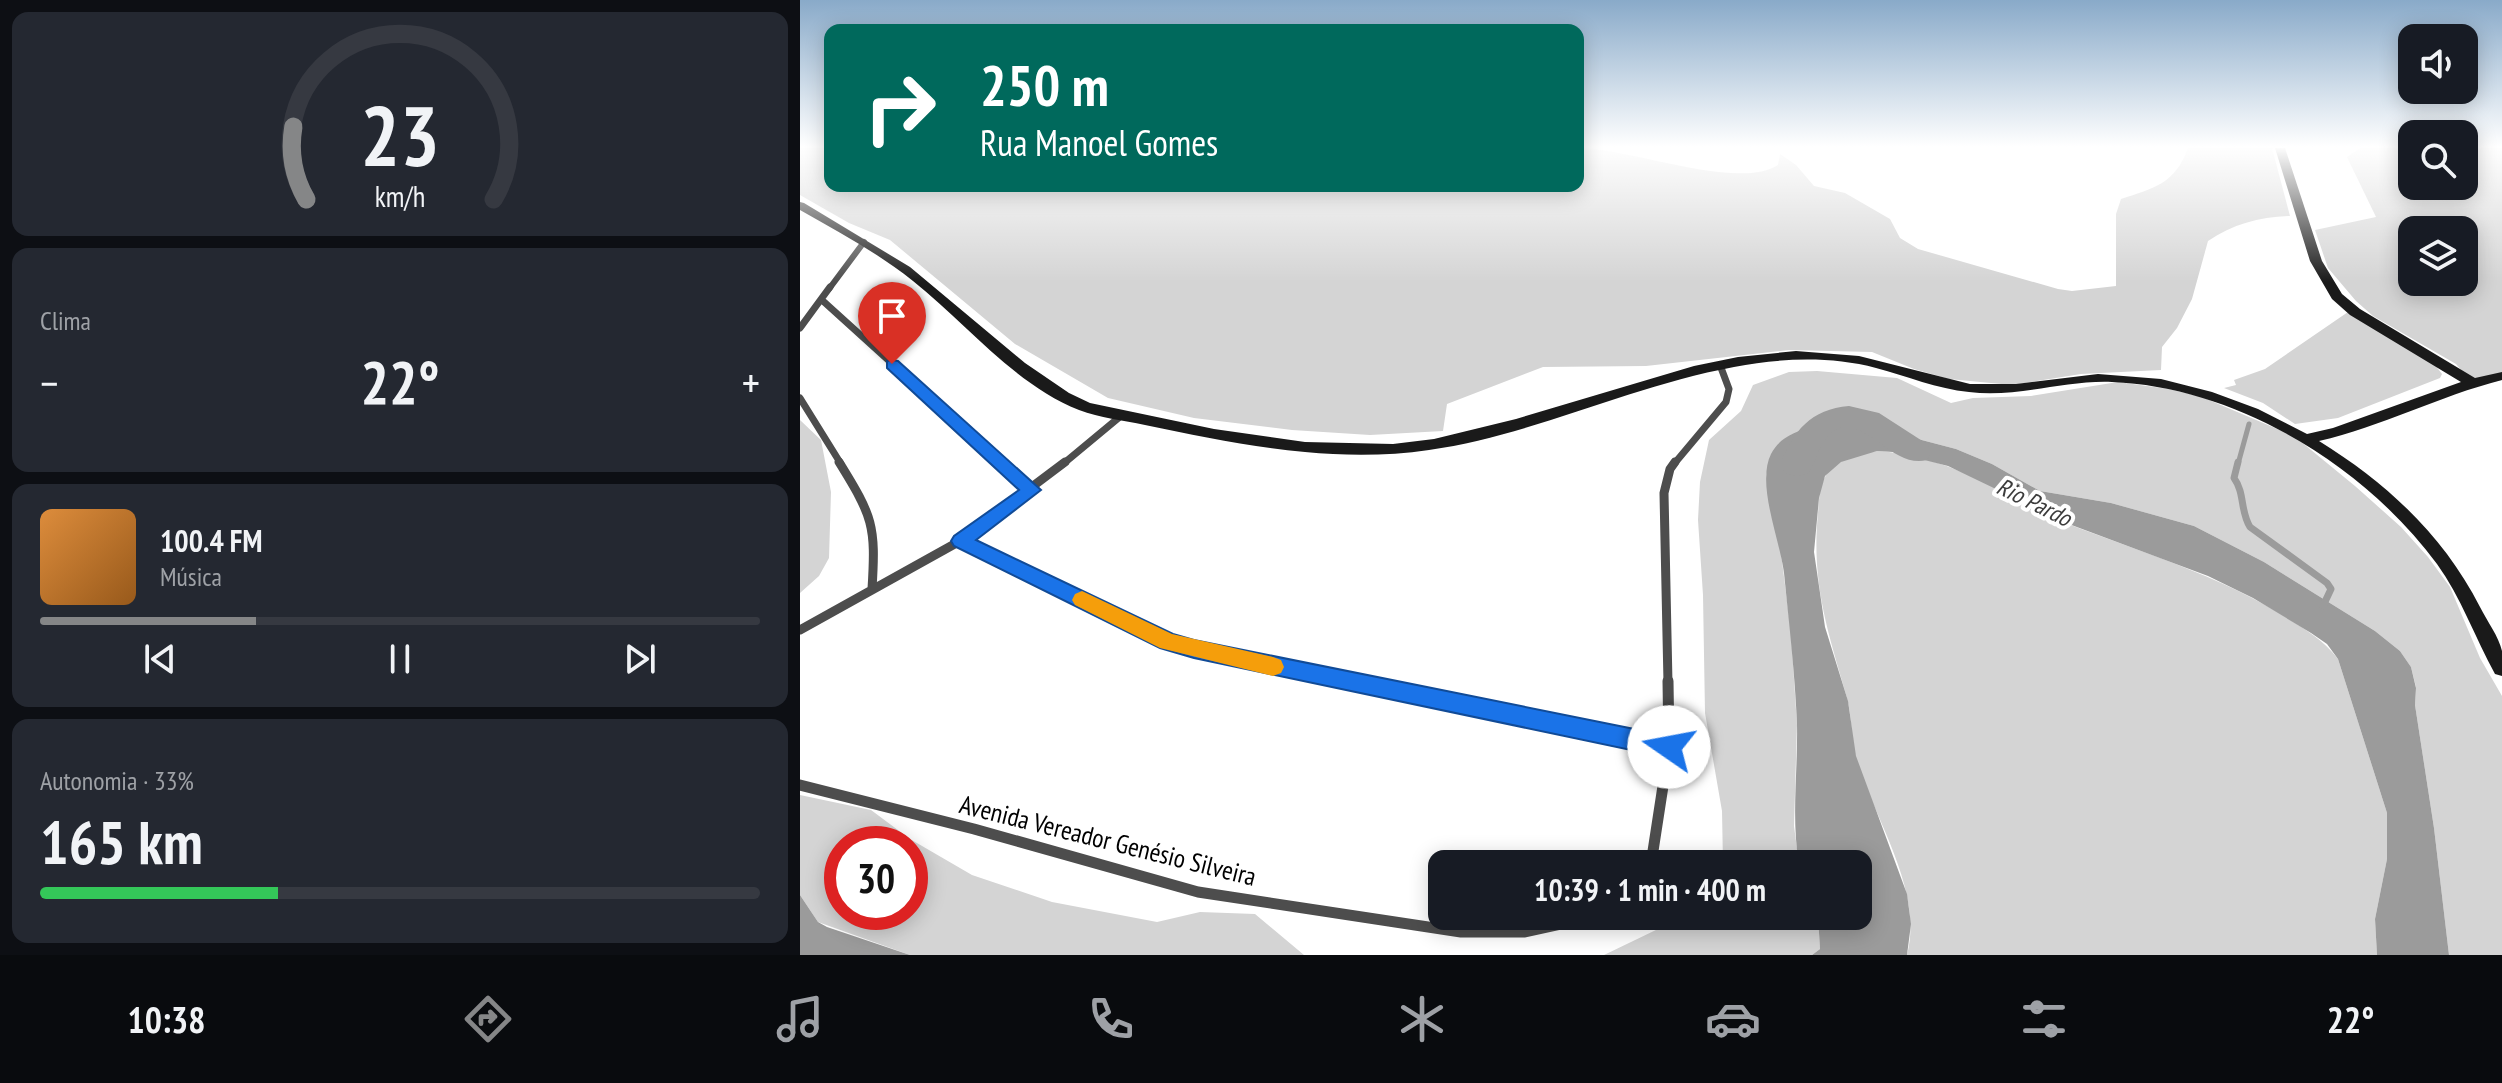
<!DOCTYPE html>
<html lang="pt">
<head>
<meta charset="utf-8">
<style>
	:root { --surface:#171b24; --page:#242831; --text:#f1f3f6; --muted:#9ea1a6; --line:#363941; --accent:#858687 }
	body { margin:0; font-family:"PT Sans Narrow",sans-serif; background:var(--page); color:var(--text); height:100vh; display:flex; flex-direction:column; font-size:30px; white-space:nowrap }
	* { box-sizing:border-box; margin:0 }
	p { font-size:26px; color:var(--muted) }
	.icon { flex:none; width:44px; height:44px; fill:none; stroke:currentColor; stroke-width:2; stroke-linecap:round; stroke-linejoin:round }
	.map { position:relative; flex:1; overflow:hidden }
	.side { display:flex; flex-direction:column; gap:12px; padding:12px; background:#0d0f14; width:800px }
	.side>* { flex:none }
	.guide { position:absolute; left:24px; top:24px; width:760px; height:168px; border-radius:16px; box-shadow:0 4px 20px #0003; background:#00695c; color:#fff; overflow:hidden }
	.tools { position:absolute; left:1598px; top:24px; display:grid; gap:16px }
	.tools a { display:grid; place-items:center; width:80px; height:80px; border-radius:16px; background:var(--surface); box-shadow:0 4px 20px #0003; font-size:40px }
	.speed { position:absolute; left:24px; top:826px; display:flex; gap:16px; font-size:40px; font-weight:700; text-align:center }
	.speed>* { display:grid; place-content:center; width:104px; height:104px; border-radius:50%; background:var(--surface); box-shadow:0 4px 20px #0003; line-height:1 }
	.speed .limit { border:12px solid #d22; background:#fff; color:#111 }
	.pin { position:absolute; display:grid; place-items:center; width:68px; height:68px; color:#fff; margin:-82px -34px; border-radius:50% 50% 50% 0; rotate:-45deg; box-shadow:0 0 8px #0007 }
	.pin .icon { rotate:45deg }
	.me { position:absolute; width:88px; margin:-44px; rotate:282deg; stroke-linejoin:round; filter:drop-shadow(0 0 6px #0008) }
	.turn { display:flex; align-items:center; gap:28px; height:168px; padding:0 24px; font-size:36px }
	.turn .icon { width:104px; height:104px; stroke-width:2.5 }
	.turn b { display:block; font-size:56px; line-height:68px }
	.big { font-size:60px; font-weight:700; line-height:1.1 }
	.side .card { flex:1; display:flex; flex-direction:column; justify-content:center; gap:12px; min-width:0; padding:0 28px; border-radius:16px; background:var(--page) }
	.side .dial { align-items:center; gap:0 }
	.dial svg { height:208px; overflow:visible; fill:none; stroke:var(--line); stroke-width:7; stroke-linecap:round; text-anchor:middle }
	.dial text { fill:var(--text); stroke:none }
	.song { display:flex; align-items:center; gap:24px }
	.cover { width:96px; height:96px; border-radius:12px; background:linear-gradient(135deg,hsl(30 70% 55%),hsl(30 70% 35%)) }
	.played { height:8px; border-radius:4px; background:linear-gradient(90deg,var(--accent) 30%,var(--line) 30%) }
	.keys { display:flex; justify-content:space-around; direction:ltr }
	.heat { display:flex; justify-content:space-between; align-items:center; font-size:44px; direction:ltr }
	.charge { height:12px; border-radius:6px; background:linear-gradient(90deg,#34c759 33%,var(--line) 0) }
	.trip { position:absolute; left:628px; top:850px; width:444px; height:80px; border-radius:16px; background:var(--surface); box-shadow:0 4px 20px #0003; font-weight:700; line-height:80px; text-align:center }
	.tabs { display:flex; height:128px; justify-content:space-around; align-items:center; background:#090b0e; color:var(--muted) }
	.tabs .icon { width:56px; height:56px }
	.tabs .on { color:var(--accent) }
	.tabs b { font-size:36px; color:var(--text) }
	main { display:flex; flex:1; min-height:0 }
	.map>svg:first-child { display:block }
	.green { fill:#d4d4d4; fill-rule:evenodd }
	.water { fill:#9b9b9b }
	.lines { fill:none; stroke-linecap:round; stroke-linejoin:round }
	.stream-far1 { stroke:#9b9b9b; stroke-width:5 }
	.stream { stroke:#9b9b9b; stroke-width:7 }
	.river { fill:#9b9b9b; fill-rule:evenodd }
	.street-far3 { stroke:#4d4d4d; stroke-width:6 }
	.street-far2 { stroke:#4d4d4d; stroke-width:7 }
	.street-far1 { stroke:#4d4d4d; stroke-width:9 }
	.street { stroke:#4d4d4d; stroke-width:11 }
	.secondary { fill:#1a1a1a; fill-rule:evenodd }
	.route { fill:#1a73e8; stroke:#114b97; stroke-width:2 }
	.slow { fill:#f59e0b }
	.labels { text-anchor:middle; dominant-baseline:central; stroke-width:8; stroke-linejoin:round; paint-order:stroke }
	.water-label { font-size:24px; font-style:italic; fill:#3c3c3c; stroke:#fff }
	.near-street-label { font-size:26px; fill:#000; stroke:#fff }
</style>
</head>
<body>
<main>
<section class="side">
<div class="card dial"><svg viewBox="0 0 100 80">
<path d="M14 69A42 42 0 1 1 86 69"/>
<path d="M14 69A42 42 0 0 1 9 41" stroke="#858687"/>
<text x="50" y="56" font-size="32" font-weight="700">23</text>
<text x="50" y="72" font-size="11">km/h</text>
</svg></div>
<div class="card"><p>Clima</p>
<div class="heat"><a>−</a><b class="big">22°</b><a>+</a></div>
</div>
<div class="card">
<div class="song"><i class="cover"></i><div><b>100.4 FM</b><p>Música</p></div></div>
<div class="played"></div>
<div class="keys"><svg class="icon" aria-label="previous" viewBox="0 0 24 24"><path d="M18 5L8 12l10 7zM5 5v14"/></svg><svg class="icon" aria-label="pause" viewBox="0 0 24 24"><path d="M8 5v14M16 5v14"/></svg><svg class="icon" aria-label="next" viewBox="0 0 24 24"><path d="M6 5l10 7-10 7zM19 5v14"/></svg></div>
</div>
<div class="card"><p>Autonomia · 33%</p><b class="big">165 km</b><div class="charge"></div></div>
</section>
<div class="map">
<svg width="1702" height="955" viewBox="0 0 1702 955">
	<rect width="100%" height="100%" fill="#fff"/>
	<path class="green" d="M 0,148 L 30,148 L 30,186 L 778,186 L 778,148 C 830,148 938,191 978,165 L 980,154 L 996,165 L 1014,186 L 1045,193 L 1090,219 L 1100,238 L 1118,249 L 1258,289 L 1272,291 L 1316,286 L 1316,214 L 1321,199 C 1354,188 1375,184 1388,148 L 1472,148 L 1490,216 C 1460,217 1433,224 1408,241 L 1392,299 L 1377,328 L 1362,347 L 1361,370 L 1281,374 L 1212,385 L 1149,379 L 1114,369 L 1072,352 L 989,350 L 846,366 L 743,367 L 647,404 L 643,431 L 570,435 L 492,430 L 394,418 L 308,398 L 215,344 L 90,240 L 49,223 L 0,195 Z
		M 1560,148 L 1612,148 L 1612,186 L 1664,186 L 1664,148 L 1702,148 L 1702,380 L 1666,388 L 1667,377 L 1656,364 L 1573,316 L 1556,301 L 1528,268 L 1515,230 L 1576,217 L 1547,157 ZM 1612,230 L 1664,230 L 1664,282 L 1612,282 Z
		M 1548,312 L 1635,365 L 1642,374 L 1640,378 L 1538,418 L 1495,424 L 1463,403 L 1424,388 L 1436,385 L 1434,380 L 1465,369 Z
		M 1017,371 L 1097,378 L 1151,403 L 1173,398 L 1231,396 L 1318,382 L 1369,389 L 1402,397 L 1494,436 L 1555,486 L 1601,527 L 1628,557 L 1650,587 L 1680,658 L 1702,696 L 1702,955 L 1649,955 L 1634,828 L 1615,705 L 1616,687 L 1611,667 L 1600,651 L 1575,631 L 1464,562 L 1394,526 L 1311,503 L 1240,491 L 1192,464 L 1156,449 L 1053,422 L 1021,425 L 986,438 L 971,455 L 966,475 L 981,553 L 991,633 L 997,725 L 994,826 L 999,864 L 923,864 L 922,811 L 905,713 L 903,595 L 898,520 L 900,482 L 909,440 L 941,411 L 953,385 L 989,372 Z
		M 0,420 L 21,440 L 31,492 L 29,558 L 19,576 L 0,593 Z
		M 1077,451 C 1119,453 1162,470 1198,489 C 1210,496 1222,506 1235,511 C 1318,545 1404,568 1481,614 C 1503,628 1523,639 1538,659 L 1587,813 L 1587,859 L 1575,919 L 1577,955 L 1107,955 C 1124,890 1074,819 1056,758 C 1051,738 1052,717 1047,698 C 1028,632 1011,583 1018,513 C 1019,502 1019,487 1025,477 C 1034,460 1060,453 1077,451 Z
		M 0,795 L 71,810 L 110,839 L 172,875 L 252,902 L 357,922 L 400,912 L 455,914 L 504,955 L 110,955 L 18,922 L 0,895 ZM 42,844 L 110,844 L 110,912 L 42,912 Z
		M 885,916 L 1018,916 L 1020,949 L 1012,955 L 804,955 Z"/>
	<path class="water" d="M 1053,422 L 1156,449 L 1192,464 L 1240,491 L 1311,503 L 1394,526 L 1464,562 L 1575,631 L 1600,651 L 1611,667 L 1616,688 L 1615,705 L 1634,828 L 1649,955 L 1577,955 L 1575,919 L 1587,859 L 1587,813 L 1538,659 L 1527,644 L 1511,633 L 1453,598 L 1408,576 L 1231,510 L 1200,491 L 1148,466 L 1093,452 L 1077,451 L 1041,462 L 1025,476 L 1019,498 L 1014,552 L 1025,627 L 1048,701 L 1056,756 L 1107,894 L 1111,924 L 1107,955 L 1012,955 L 1020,949 L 1018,916 L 1058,916 L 1058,864 L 999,864 C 991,818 998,771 997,724 C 995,674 989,623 984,573 C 980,540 956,484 971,454 C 985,426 1026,425 1053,422 Z
		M 0,895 L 18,922 L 27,927 L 110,955 L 0,955 Z"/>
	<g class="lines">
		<path class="stream-far1" d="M 1438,464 L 1449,424"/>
		<path class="stream" d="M 1438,462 L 1434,478 C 1445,493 1440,511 1450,527 L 1527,583 L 1531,589 L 1523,606"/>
		<path class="river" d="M 1049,406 L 1079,413 L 1127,444 L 1132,452 L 1127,460 C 1087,471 1054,394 1022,444 C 1017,453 1014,464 1009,473 L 997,476 L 985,473 L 980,465 C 993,431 1011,409 1049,406 Z"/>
		<path class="street-far3" d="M 29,289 L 64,242"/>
		<path class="street-far2" d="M 23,301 L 203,464
			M 0,328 L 30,287
			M 0,398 L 41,464
			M 263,464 L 322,415
			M 874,464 L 926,402 L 929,389 L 920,365"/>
		<path class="street-far1" d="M 39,462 C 73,517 76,525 72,589
			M 201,462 L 232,490
			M 160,541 L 367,641 L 558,683
			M 0,630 L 160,541 L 265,462
			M 868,683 L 864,493 L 870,469 L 875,462"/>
		<path class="street" d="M 548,681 L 869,747
			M 0,785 L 174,829 L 398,892 L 661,932 L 725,932 L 798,916
			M 851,864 L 869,747 L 868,681"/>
		<path class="secondary" d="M 1475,148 L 1485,148 L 1522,261 L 1542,294 L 1560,309 L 1675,378 L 1702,372 L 1702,380 C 1639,396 1581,427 1519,441 C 1587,483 1644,536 1680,607 C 1687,621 1699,637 1702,651 C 1702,659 1702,669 1702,676 L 1695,674 C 1675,638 1661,597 1637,564 C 1564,465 1436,387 1312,382 C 1264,380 1218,398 1169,392 C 1137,389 1107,376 1076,368 C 1030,356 981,358 934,367 C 830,386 734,435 629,450 C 588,456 547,456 505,452 C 451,447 398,436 345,425 C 323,420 300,418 279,410 C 214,384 167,324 113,281 C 78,253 39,232 0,210 L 0,202 L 4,203 L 110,267 L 225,363 L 269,393 L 290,403 L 414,429 L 505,442 L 593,444 L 634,439 L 716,419 L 894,366 L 938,357 L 996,351 L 1059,356 L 1170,384 L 1216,384 L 1298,374 L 1361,379 L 1412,392 L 1458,409 L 1507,434 L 1533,428 L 1661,382 L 1550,315 L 1532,299 L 1510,261 Z"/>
	</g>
	<linearGradient id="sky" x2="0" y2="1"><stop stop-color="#89aac9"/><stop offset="0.52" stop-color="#fff"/><stop offset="1" stop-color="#fff" stop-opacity="0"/></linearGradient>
	<rect width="1702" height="282" fill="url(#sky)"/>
	<path class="route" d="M 92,360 L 98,361 L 241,490 L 176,540 L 373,634 L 394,640 L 869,736 L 877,740 L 881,747 L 877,755 L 869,758 L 394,658 L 360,648 L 154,546 L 151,541 L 154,536 L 219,490 L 87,368 L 87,361 Z"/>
	<path class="slow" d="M 282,591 L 372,634 L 473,657 L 481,660 L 484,667 L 481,673 L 473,676 L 360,648 L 275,605 L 272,600 L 275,594 Z"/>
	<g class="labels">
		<g class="water-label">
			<text transform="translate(1234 502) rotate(26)">Rio Pardo</text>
		</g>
		<g class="near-street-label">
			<text transform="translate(308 840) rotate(14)">Avenida Vereador Genésio Silveira</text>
		</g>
	</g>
</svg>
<div class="tools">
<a><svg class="icon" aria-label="sound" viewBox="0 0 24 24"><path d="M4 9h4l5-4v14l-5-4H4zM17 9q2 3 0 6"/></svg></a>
<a><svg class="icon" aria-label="search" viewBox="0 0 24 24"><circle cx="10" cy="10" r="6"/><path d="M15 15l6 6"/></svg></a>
<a><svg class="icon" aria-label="layers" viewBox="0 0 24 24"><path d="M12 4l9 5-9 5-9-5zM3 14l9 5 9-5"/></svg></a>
</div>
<div class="speed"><div class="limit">30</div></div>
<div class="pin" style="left:92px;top:364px;background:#d93025"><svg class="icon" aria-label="arrive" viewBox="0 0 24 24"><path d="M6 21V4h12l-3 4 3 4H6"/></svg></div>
<svg class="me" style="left:869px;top:747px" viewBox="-20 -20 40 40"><circle r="19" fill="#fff"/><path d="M0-13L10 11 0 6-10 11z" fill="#1a73e8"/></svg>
<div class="trip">10:39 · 1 min · 400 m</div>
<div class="guide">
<div class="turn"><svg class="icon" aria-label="right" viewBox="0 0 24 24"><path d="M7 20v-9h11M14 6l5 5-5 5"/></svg><div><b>250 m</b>Rua Manoel Gomes</div></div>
</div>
</div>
</main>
<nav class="tabs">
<b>10:38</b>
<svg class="icon on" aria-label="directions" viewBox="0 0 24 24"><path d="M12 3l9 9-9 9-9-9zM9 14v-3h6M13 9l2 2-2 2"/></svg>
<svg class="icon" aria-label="music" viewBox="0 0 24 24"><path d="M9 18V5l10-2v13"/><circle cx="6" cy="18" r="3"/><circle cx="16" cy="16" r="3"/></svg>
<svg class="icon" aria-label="phone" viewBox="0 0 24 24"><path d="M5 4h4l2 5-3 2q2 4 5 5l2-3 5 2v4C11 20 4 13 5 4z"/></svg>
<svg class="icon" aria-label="climate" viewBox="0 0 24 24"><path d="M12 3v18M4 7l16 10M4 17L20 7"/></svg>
<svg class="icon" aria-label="car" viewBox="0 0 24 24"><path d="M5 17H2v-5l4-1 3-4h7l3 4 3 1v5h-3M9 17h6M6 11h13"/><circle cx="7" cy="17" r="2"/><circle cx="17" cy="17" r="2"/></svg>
<svg class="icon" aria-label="filters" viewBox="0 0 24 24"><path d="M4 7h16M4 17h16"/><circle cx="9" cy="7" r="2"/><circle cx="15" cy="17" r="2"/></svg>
<b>22°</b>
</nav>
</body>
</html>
